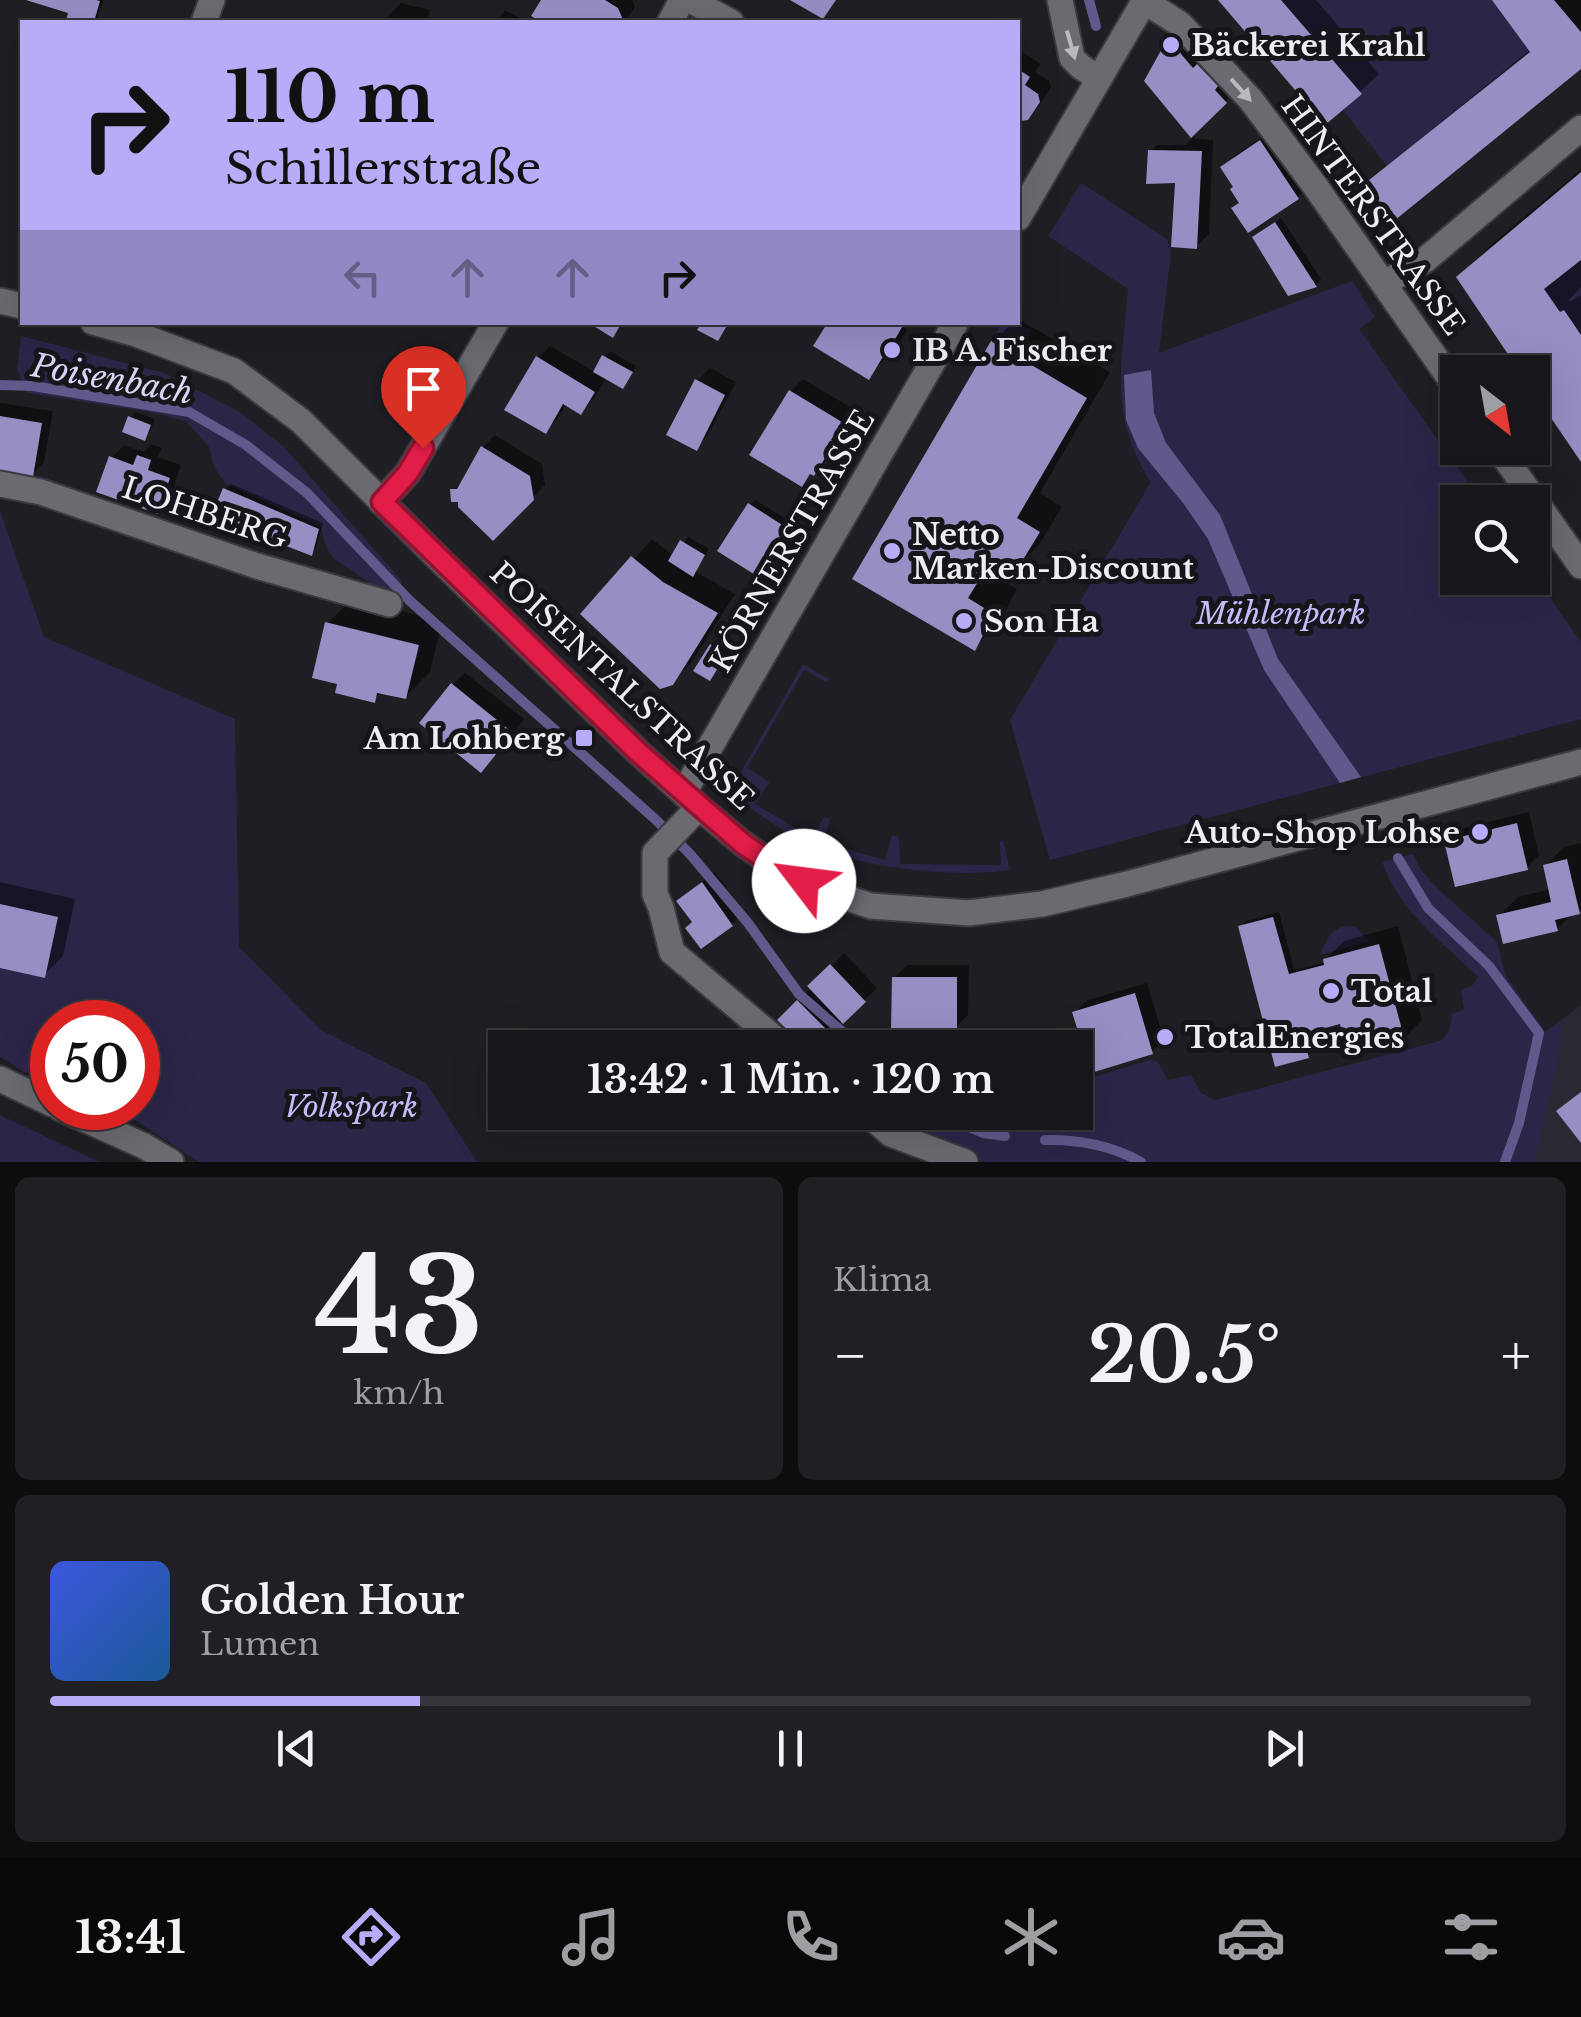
<!DOCTYPE html>
<html lang="de">
<head>
<meta charset="utf-8">
<style>
	:root { --surface:#17161a; --page:#201f23; --text:#f1f3f6; --muted:#9e9fa2; --line:#363539; --accent:#b8abf7 }
	body { margin:0; font-family:"Libre Baskerville",serif; background:var(--page); color:var(--text); height:100vh; display:flex; flex-direction:column; font-size:38px; white-space:nowrap }
	* { box-sizing:border-box; margin:0 }
	p { font-size:32px; color:var(--muted) }
	.icon { flex:none; width:55px; height:55px; fill:none; stroke:currentColor; stroke-width:2; stroke-linecap:round; stroke-linejoin:round }
	.map { position:relative; height:1162px; overflow:hidden }
	.panel { display:flex; flex-direction:column; gap:15px; padding:15px; background:#0d0c0e; flex:1 }
	.panel>* { flex:none }
	.top-card { position:absolute; left:20px; top:20px; width:1000px; height:305px; border-radius:0px; box-shadow:0 10px 40px #0002,0 0 0 2px var(--line); background:#b8abf7; color:#111; overflow:hidden }
	.needle { width:65px; rotate:149deg }
	.tools { position:absolute; left:1440px; top:355px; display:grid; gap:20px }
	.tools a { display:grid; place-items:center; width:110px; height:110px; border-radius:0px; background:var(--surface); box-shadow:0 10px 40px #0002,0 0 0 2px var(--line); font-size:50px }
	.speed { position:absolute; left:30px; top:1000px; display:flex; gap:20px; font-size:50px; font-weight:700; text-align:center }
	.speed>* { display:grid; place-content:center; width:130px; height:130px; border-radius:50%; background:var(--surface); box-shadow:0 10px 40px #0002,0 0 0 2px var(--line); line-height:1 }
	.speed .limit { border:15px solid #d22; background:#fff; color:#111 }
	.pin { position:absolute; display:grid; place-items:center; width:85px; height:85px; color:#fff; margin:-102px -42px; border-radius:50% 50% 50% 0; rotate:-45deg; box-shadow:0 0 10px #0007 }
	.pin .icon { rotate:45deg }
	.me { position:absolute; width:110px; margin:-55px; rotate:300deg; stroke-linejoin:round; filter:drop-shadow(0 0 8px #0008) }
	.turn { display:flex; align-items:center; gap:35px; height:210px; padding:0 40px; font-size:45px }
	.turn .icon { width:130px; height:130px; stroke-width:2.5 }
	.turn b { display:block; font-size:70px; line-height:85px }
	.lanes { display:flex; align-items:center; height:95px; padding:0 40px; background:#0003; justify-content:center; gap:50px; direction:ltr }
	.lanes .off { opacity:.35 }
	.big { font-size:75px; font-weight:800; line-height:1.1 }
	.panel .widget { flex:1; display:flex; flex-direction:column; justify-content:center; gap:15px; min-width:0; padding:0 35px; border-radius:15px; background:var(--page) }
	.panel .dial { align-items:center; gap:0 }
	.dial b { font-size:130px; line-height:1 }
	.song { display:flex; align-items:center; gap:30px }
	.cover { width:120px; height:120px; border-radius:15px; background:linear-gradient(135deg,hsl(230 70% 55%),hsl(210 70% 35%)) }
	.played { height:10px; border-radius:5px; background:linear-gradient(90deg,var(--accent) 25%,var(--line) 25%) }
	.keys { display:flex; justify-content:space-around; direction:ltr }
	.heat { display:flex; justify-content:space-between; align-items:center; font-size:55px; direction:ltr }
	.panel .tiles { flex:1; display:grid; gap:15px; grid-template-columns:1fr 1fr }
	.widget:last-child { grid-column:span 2 }
	.trip { position:absolute; left:488px; top:1030px; width:605px; height:100px; border-radius:0px; background:var(--surface); box-shadow:0 10px 40px #0002,0 0 0 2px var(--line); font-weight:800; line-height:100px; text-align:center }
	.tab-bar { display:flex; height:160px; justify-content:space-around; align-items:center; background:#09090a; color:var(--muted) }
	.tab-bar .icon { width:70px; height:70px }
	.tab-bar .selected { color:var(--accent) }
	.tab-bar b { font-size:45px; color:var(--text) }
	.map>svg:first-child { display:block }
	.built { fill:#2a2933 }
	.green { fill:#2d2548 }
	.water { fill:#62588b }
	.shadow { fill:#0007 }
	.lines { fill:none; stroke-linecap:round; stroke-linejoin:round }
	.stream { stroke:#62588b; stroke-width:10 }
	.building { fill:#978ec4 }
	.street-casing { stroke:#3b3a3e; stroke-width:29 }
	.secondary-casing { stroke:#3b3a3e; stroke-width:29 }
	.street { stroke:#6b6a70; stroke-width:25 }
	.secondary { stroke:#6b6a70; stroke-width:25 }
	.oneway { fill:#bab9bd }
	.route-casing { stroke:#92132f; stroke-width:25 }
	.route { stroke:#e11d48; stroke-width:18 }
	.poi-dot { fill:#b8abf7; stroke:#16151a; stroke-width:4 }
	.labels { text-anchor:middle; dominant-baseline:central; stroke-width:10; stroke-linejoin:round; paint-order:stroke }
	.poi-label { font-size:30px; font-weight:bold; fill:#eeedf1; stroke:#16151a; text-anchor:start }
	.street-label { font-size:30px; fill:#eeedf1; stroke:#16151a }
	.park-label { font-size:30px; font-style:italic; fill:#c6bcfb; stroke:#16151a }
	.water-label { font-size:32px; font-style:italic; fill:#d9d5f5; stroke:#16151a }
</style>
</head>
<body>
<div class="map">
<svg width="1581" height="1162" viewBox="0 0 1581 1162">
	<rect width="100%" height="100%" fill="#1f1e23"/>
	<path class="built" d="M 1581,1005 L 1581,1162 L 1488,1162 L 1521,1050 Z"/>
	<path class="green" d="M 1281,0 L 1492,0 L 1530,52 L 1387,166 L 1343,110 L 1361,94 Z
		M 1081,183 L 1167,239 L 1171,252 L 1159,353 L 1352,281 L 1375,317 L 1359,329 L 1482,502 L 1458,502 L 1458,578 L 1532,578 L 1533,574 L 1581,642 L 1581,719 L 1050,860 L 1010,720 L 1151,482 C 1108,417 1122,362 1128,289 L 1048,236 Z
		M 1581,260 L 1581,335 L 1564,310 L 1560,312 L 1544,289 Z
		M 1002,323 L 1016,323 L 1030,330 L 1015,355 L 991,341 Z
		M 21,336 L 164,373 L 240,412 L 283,446 L 403,582 L 387,595 L 333,558 L 326,547 L 321,527 L 226,484 L 214,467 L 209,447 L 186,421 L 150,412 L 27,393 L 17,369 Z
		M 0,511 L 44,637 L 235,719 L 239,947 L 321,1030 L 426,1083 L 477,1162 L 199,1162 L 123,1112 L 113,1108 L 138,1108 L 138,1022 L 52,1022 L 52,1083 L 22,1071 L 0,1057 Z
		M 803,664 L 829,679 L 826,682 L 804,670 L 747,768 L 770,782 L 755,804 L 812,838 L 824,817 L 830,818 L 824,843 L 885,860 L 892,835 L 899,837 L 900,864 L 1001,865 L 1000,842 L 1003,840 L 1010,870 C 950,879 852,867 797,839 C 786,833 775,825 765,818 C 752,809 737,800 733,786 Z
		M 1413,854 L 1421,870 L 1438,889 L 1497,942 L 1505,974 L 1545,1032 L 1563,1020 L 1556,1069 L 1534,1162 L 983,1162 L 892,1127 L 876,1113 L 1075,1112 L 1075,1083 L 1149,1060 L 1158,1062 L 1168,1080 L 1191,1075 L 1201,1093 L 1215,1100 L 1440,1041 C 1450,1034 1451,1026 1452,1014 L 1464,1010 L 1461,990 L 1472,986 L 1478,977 C 1440,939 1401,914 1382,862 Z
		M 1347,926 L 1355,927 L 1370,941 L 1320,955 C 1327,940 1329,929 1347,926 Z
		M 0,1115 L 99,1162 L 0,1162 Z"/>
	<path class="water" d="M 1151,370 L 1154,413 L 1166,443 L 1220,515 L 1278,659 L 1361,777 L 1340,783 L 1264,670 L 1208,539 L 1183,503 L 1138,448 L 1126,420 L 1124,375 Z"/>
	<path class="shadow" d="M 31,0 L 103,0 L 97,19 L 94,22 L 69,18 L 71,11 Z
		M 544,0 L 632,0 L 635,7 L 625,22 L 546,22 L 534,16 Z
		M 1221,0 L 1316,0 L 1379,74 L 1360,92 Z
		M 1495,0 L 1581,0 L 1581,65 L 1375,176 L 1531,49 Z
		M 401,3 L 430,10 L 427,22 L 387,22 L 388,16 Z
		M 505,10 L 527,22 L 496,22 Z
		M 1179,34 L 1238,89 L 1192,134 L 1166,47 Z
		M 1018,49 L 1041,64 L 1035,72 L 1049,81 L 1051,87 L 1040,104 L 1027,117 L 1021,119 L 1018,117 Z
		M 1274,130 L 1310,185 L 1298,197 L 1241,202 L 1236,187 L 1223,167 L 1235,155 Z
		M 1192,138 L 1213,140 L 1209,234 L 1196,247 L 1178,181 L 1151,151 L 1157,145 L 1186,145 Z
		M 1581,170 L 1581,256 L 1578,258 L 1581,261 L 1581,287 L 1569,300 L 1570,302 L 1581,295 L 1581,457 L 1532,372 L 1523,372 L 1459,277 L 1493,243 Z
		M 1281,218 L 1321,279 L 1316,285 L 1289,293 L 1260,232 Z
		M 1018,319 L 1110,372 L 1040,493 L 1062,507 L 1039,545 L 1014,570 L 998,560 L 990,573 L 1017,589 L 999,623 L 974,648 L 855,578 L 993,343 L 1013,322 L 1018,322 Z
		M 831,322 L 908,322 L 904,328 L 907,330 L 900,342 L 868,377 Z
		M 550,346 L 595,372 L 610,351 L 636,366 L 628,380 L 607,377 L 593,400 L 581,412 L 566,404 L 558,418 L 545,431 L 538,358 Z
		M 710,368 L 736,382 L 708,435 L 696,447 L 697,381 Z
		M 803,379 L 853,409 L 842,427 L 845,429 L 826,460 L 802,484 L 753,454 L 791,391 Z
		M 0,403 L 53,411 L 44,462 L 32,474 L 0,469 Z
		M 136,412 L 155,419 L 150,432 L 144,438 L 130,418 Z
		M 495,435 L 542,464 L 545,485 L 493,537 L 453,490 L 466,478 L 483,447 Z
		M 151,444 L 162,448 L 158,457 L 181,465 L 170,498 L 157,511 L 111,458 L 124,445 L 144,452 Z
		M 231,484 L 323,523 L 316,547 L 311,553 L 225,490 Z
		M 755,500 L 791,522 L 762,567 L 750,505 Z
		M 688,537 L 709,549 L 695,571 L 735,594 L 691,663 L 671,683 L 584,614 L 652,539 L 674,556 Z
		M 352,599 L 442,621 L 430,672 L 405,697 L 382,691 L 374,700 L 327,624 Z
		M 717,640 L 730,648 L 715,672 L 712,646 Z
		M 465,673 L 524,719 L 494,757 L 452,685 Z
		M 1529,812 L 1539,855 L 1527,867 L 1447,842 L 1460,829 Z
		M 1581,843 L 1581,910 L 1579,911 L 1573,913 L 1557,929 L 1499,916 L 1518,897 L 1551,889 L 1545,866 L 1564,847 Z
		M 715,872 L 744,912 L 732,924 L 694,921 L 679,901 Z
		M 0,882 L 75,899 L 63,956 L 44,975 L 0,965 Z
		M 1279,912 L 1294,970 L 1326,962 L 1325,960 L 1344,941 L 1398,926 L 1422,1020 L 1403,1039 L 1342,1021 L 1308,1030 L 1314,1050 L 1308,1055 L 1241,927 L 1246,921 Z
		M 844,953 L 877,988 L 813,1048 L 781,1020 Z
		M 907,965 L 969,965 L 968,1015 L 956,1027 L 894,978 Z
		M 1147,983 L 1164,1040 L 1151,1052 L 1075,1058 L 1075,1048 L 1071,1045 L 1082,1034 L 1075,1012 L 1088,1000 Z"/>
	<g class="lines">
		<path class="stream" d="M 1089,0 L 1096,26
			M 0,385 L 33,386 L 189,412 L 246,445 L 307,493 L 410,601 L 655,819 L 690,854 L 748,923 L 799,994 L 861,1048
			M 1398,858 L 1428,908 L 1489,966 L 1539,1033 L 1519,1123 L 1505,1162
			M 933,1112 L 983,1133 L 1005,1136
			M 1045,1140 C 1078,1139 1113,1146 1141,1162"/>
	</g>
	<path class="building" d="M 26,0 L 96,0 L 100,1 L 94,22 L 76,22 L 66,20 L 68,13 Z
		M 541,0 L 605,0 L 618,8 L 624,22 L 541,22 L 531,16 Z
		M 790,0 L 836,0 L 823,19 Z
		M 1218,0 L 1281,0 L 1362,94 L 1325,125 Z
		M 1492,0 L 1554,0 L 1581,32 L 1581,69 L 1389,225 L 1359,188 L 1530,52 Z
		M 1164,45 L 1178,45 L 1181,54 L 1193,68 L 1197,64 L 1218,86 L 1215,90 L 1227,103 L 1191,138 L 1144,81 Z
		M 1018,69 L 1030,77 L 1025,85 L 1038,94 L 1040,102 L 1028,120 L 1020,121 L 1018,119 Z
		M 1260,140 L 1299,199 L 1248,233 L 1231,208 L 1239,203 L 1230,189 L 1233,187 L 1220,167 Z
		M 1148,150 L 1202,151 L 1197,249 L 1171,247 L 1175,183 L 1146,184 Z
		M 1581,172 L 1581,260 L 1544,289 L 1560,312 L 1564,310 L 1581,335 L 1581,462 L 1532,390 L 1532,372 L 1520,372 L 1456,277 Z
		M 1275,222 L 1317,287 L 1288,296 L 1252,237 Z
		M 587,322 L 622,322 L 613,338 Z
		M 702,322 L 729,322 L 718,341 L 697,330 Z
		M 828,322 L 905,322 L 894,341 L 897,343 L 888,357 L 884,355 L 869,380 L 813,346 Z
		M 991,341 L 1087,398 L 1017,518 L 1040,532 L 1015,573 L 992,559 L 968,598 L 994,614 L 975,651 L 852,579 Z
		M 602,355 L 633,372 L 623,389 L 593,372 Z
		M 536,356 L 595,392 L 581,415 L 563,404 L 546,434 L 504,410 Z
		M 695,379 L 725,395 L 697,451 L 666,435 Z
		M 789,390 L 842,422 L 831,440 L 835,442 L 814,476 L 810,474 L 802,487 L 749,455 Z
		M 0,416 L 42,423 L 33,477 L 0,472 Z
		M 128,416 L 151,425 L 145,441 L 122,432 Z
		M 481,446 L 530,476 L 534,500 L 493,541 L 458,507 L 458,502 L 451,502 L 450,489 L 457,489 Z
		M 137,455 L 151,460 L 148,470 L 170,478 L 158,514 L 96,492 L 109,456 L 133,465 Z
		M 223,488 L 319,529 L 312,556 L 211,517 Z
		M 748,503 L 787,528 L 757,576 L 717,551 Z
		M 680,540 L 705,555 L 693,577 L 668,561 Z
		M 631,556 L 663,582 L 718,613 L 673,685 L 660,689 L 580,614 Z
		M 325,622 L 419,645 L 406,699 L 377,693 L 375,703 L 335,693 L 337,684 L 312,678 Z
		M 710,644 L 726,655 L 710,681 L 693,671 Z
		M 451,683 L 513,733 L 481,773 L 419,723 Z
		M 1517,823 L 1528,870 L 1455,887 L 1444,841 Z
		M 1567,859 L 1580,914 L 1555,920 L 1558,931 L 1503,944 L 1496,915 L 1551,902 L 1543,865 Z
		M 702,882 L 733,926 L 701,949 L 685,928 L 692,922 L 676,901 Z
		M 0,904 L 58,917 L 45,978 L 0,968 Z
		M 1273,917 L 1289,974 L 1324,965 L 1323,959 L 1379,944 L 1405,1041 L 1348,1056 L 1340,1024 L 1303,1034 L 1309,1058 L 1275,1067 L 1238,926 Z
		M 830,964 L 866,1002 L 843,1024 L 807,986 Z
		M 892,977 L 957,977 L 957,1030 L 891,1030 Z
		M 1135,993 L 1153,1054 L 1078,1077 L 1075,1066 L 1075,1048 L 1069,1048 L 1068,1044 L 1081,1041 L 1072,1012 Z
		M 797,1000 L 830,1033 L 816,1048 L 806,1048 L 777,1020 Z
		M 1581,1092 L 1581,1143 L 1556,1111 Z"/>
	<g class="lines">
		<g class="street-casing">
			<path id="street" d="M 690,0 L 731,22
				M 1060,0 L 1072,58 L 1080,66 L 1099,79
				M 1144,1 L 1180,24 L 1251,100 L 1313,183 L 1458,390
				M 204,22 L 212,0
				M 670,22 L 682,0
				M 1018,218 L 1145,0
				M 1385,283 L 1425,260 L 1581,128
				M 1498,448 L 1581,566
				M 0,484 L 41,492 L 257,566 L 389,604
				M 381,502 L 408,473 L 496,322
				M 684,792 L 956,322
				M 699,807 L 655,853 L 655,894 L 661,908 L 672,952 L 786,1048
				M 0,1079 L 52,1104
				M 60,1108 L 144,1146 L 171,1162
				M 865,1112 L 891,1134 L 965,1162"/>
		</g>
		<g class="secondary-casing">
			<path id="secondary" d="M 0,301 L 22,306
				M 93,322 L 136,334 L 234,371 L 301,421 L 443,563 L 638,752 L 699,807 L 742,843 L 784,872 L 823,890 L 871,906 L 969,913 L 1042,904 L 1127,884 L 1581,762"/>
		</g>
		<use href="#street" class="street"/>
		<use href="#secondary" class="secondary"/>
	</g>
	<defs><path id="oneway-solid" d="M-6-.8H1V-3.2L6.5 0L1 3.2V.8H-6Z" transform="scale(2.5)"/></defs>
	<g class="oneway">
		<use href="#oneway-solid" transform="translate(1071 45) rotate(74)"/>
		<use href="#oneway-solid" transform="translate(1241 90) rotate(48)"/>
	</g>
	<g class="lines">
		<g class="route-casing">
			<path id="route" d="M 423,448 L 408,473 L 382,502 L 638,752 L 742,843 L 784,872 L 804,881"/>
		</g>
		<use href="#route" class="route"/>
	</g>
	<g class="poi-dot">
		<circle cx="1171" cy="45" r="10"/>
		<circle cx="892" cy="350" r="10"/>
		<circle cx="892" cy="551" r="10"/>
		<circle cx="964" cy="621" r="10"/>
		<rect x="574" y="728" width="20" height="20" rx="5"/>
		<circle cx="1480" cy="832" r="10"/>
		<circle cx="1331" cy="991" r="10"/>
		<circle cx="1165" cy="1037" r="10"/>
	</g>
	<g class="labels">
		<g class="poi-label">
			<text x="1191" y="45">Bäckerei Krahl</text>
			<text x="912" y="350">IB A. Fischer</text>
			<text x="912" y="534">Netto<tspan x="912" dy="34">Marken-Discount</tspan></text>
			<text x="984" y="621">Son Ha</text>
			<text x="564" y="738" text-anchor="end">Am Lohberg</text>
			<text x="1460" y="832" text-anchor="end">Auto-Shop Lohse</text>
			<text x="1351" y="991">Total</text>
			<text x="1185" y="1037">TotalEnergies</text>
		</g>
		<g class="street-label">
			<text transform="translate(1373 215) rotate(54)">HINTERSTRASSE</text>
			<text transform="translate(205 513) rotate(18)">LOHBERG</text>
			<text transform="translate(792 541) rotate(-60)">KÖRNERSTRASSE</text>
			<text transform="translate(622 686) rotate(43)">POISENTALSTRASSE</text>
		</g>
		<g class="park-label">
			<text x="1281" y="613">Mühlenpark</text>
			<text x="351" y="1106">Volkspark</text>
		</g>
		<g class="water-label">
			<text transform="translate(112 379) rotate(10)">Poisenbach</text>
		</g>
	</g>
</svg>
<div class="tools">
<a><svg class="needle" viewBox="-14 -14 28 28"><path d="M0-13l5 13h-10z" fill="#e53935"/><path d="M0 13l5-13h-10z" fill="#9e9fa2"/></svg></a>
<a><svg class="icon" aria-label="search" viewBox="0 0 24 24"><circle cx="10" cy="10" r="6"/><path d="M15 15l6 6"/></svg></a>
</div>
<div class="speed"><div class="limit">50</div></div>
<div class="pin" style="left:423px;top:448px;background:#d93025"><svg class="icon" aria-label="arrive" viewBox="0 0 24 24"><path d="M6 21V4h12l-3 4 3 4H6"/></svg></div>
<svg class="me" style="left:804px;top:881px" viewBox="-20 -20 40 40"><circle r="19" fill="#fff"/><path d="M0-13L10 11 0 6-10 11z" fill="#e11d48"/></svg>
<div class="trip">13:42 · 1 Min. · 120 m</div>
<div class="top-card">
<div class="turn"><svg class="icon" aria-label="right" viewBox="0 0 24 24"><path d="M7 20v-9h11M14 6l5 5-5 5"/></svg><div><b>110 m</b>Schillerstraße</div></div>
<div class="lanes"><svg class="icon off" aria-label="left" viewBox="0 0 24 24"><path d="M17 20v-9H6M10 6l-5 5 5 5"/></svg><svg class="icon off" aria-label="ahead" viewBox="0 0 24 24"><path d="M12 20V5M6 11l6-6 6 6"/></svg><svg class="icon off" aria-label="ahead" viewBox="0 0 24 24"><path d="M12 20V5M6 11l6-6 6 6"/></svg><svg class="icon" aria-label="right" viewBox="0 0 24 24"><path d="M7 20v-9h11M14 6l5 5-5 5"/></svg></div>
</div>
</div>
<section class="panel">
<div class="tiles">
<div class="widget dial"><b>43</b><p>km/h</p></div>
<div class="widget"><p>Klima</p>
<div class="heat"><a>−</a><b class="big">20.5°</b><a>+</a></div>
</div>
<div class="widget">
<div class="song"><i class="cover"></i><div><b>Golden Hour</b><p>Lumen</p></div></div>
<div class="played"></div>
<div class="keys"><svg class="icon" aria-label="previous" viewBox="0 0 24 24"><path d="M18 5L8 12l10 7zM5 5v14"/></svg><svg class="icon" aria-label="pause" viewBox="0 0 24 24"><path d="M8 5v14M16 5v14"/></svg><svg class="icon" aria-label="next" viewBox="0 0 24 24"><path d="M6 5l10 7-10 7zM19 5v14"/></svg></div>
</div>
</div>
</section>
<nav class="tab-bar">
<b>13:41</b>
<svg class="icon selected" aria-label="directions" viewBox="0 0 24 24"><path d="M12 3l9 9-9 9-9-9zM9 14v-3h6M13 9l2 2-2 2"/></svg>
<svg class="icon" aria-label="music" viewBox="0 0 24 24"><path d="M9 18V5l10-2v13"/><circle cx="6" cy="18" r="3"/><circle cx="16" cy="16" r="3"/></svg>
<svg class="icon" aria-label="phone" viewBox="0 0 24 24"><path d="M5 4h4l2 5-3 2q2 4 5 5l2-3 5 2v4C11 20 4 13 5 4z"/></svg>
<svg class="icon" aria-label="climate" viewBox="0 0 24 24"><path d="M12 3v18M4 7l16 10M4 17L20 7"/></svg>
<svg class="icon" aria-label="car" viewBox="0 0 24 24"><path d="M5 17H2v-5l4-1 3-4h7l3 4 3 1v5h-3M9 17h6M6 11h13"/><circle cx="7" cy="17" r="2"/><circle cx="17" cy="17" r="2"/></svg>
<svg class="icon" aria-label="filters" viewBox="0 0 24 24"><path d="M4 7h16M4 17h16"/><circle cx="9" cy="7" r="2"/><circle cx="15" cy="17" r="2"/></svg>
</nav>
</body>
</html>
